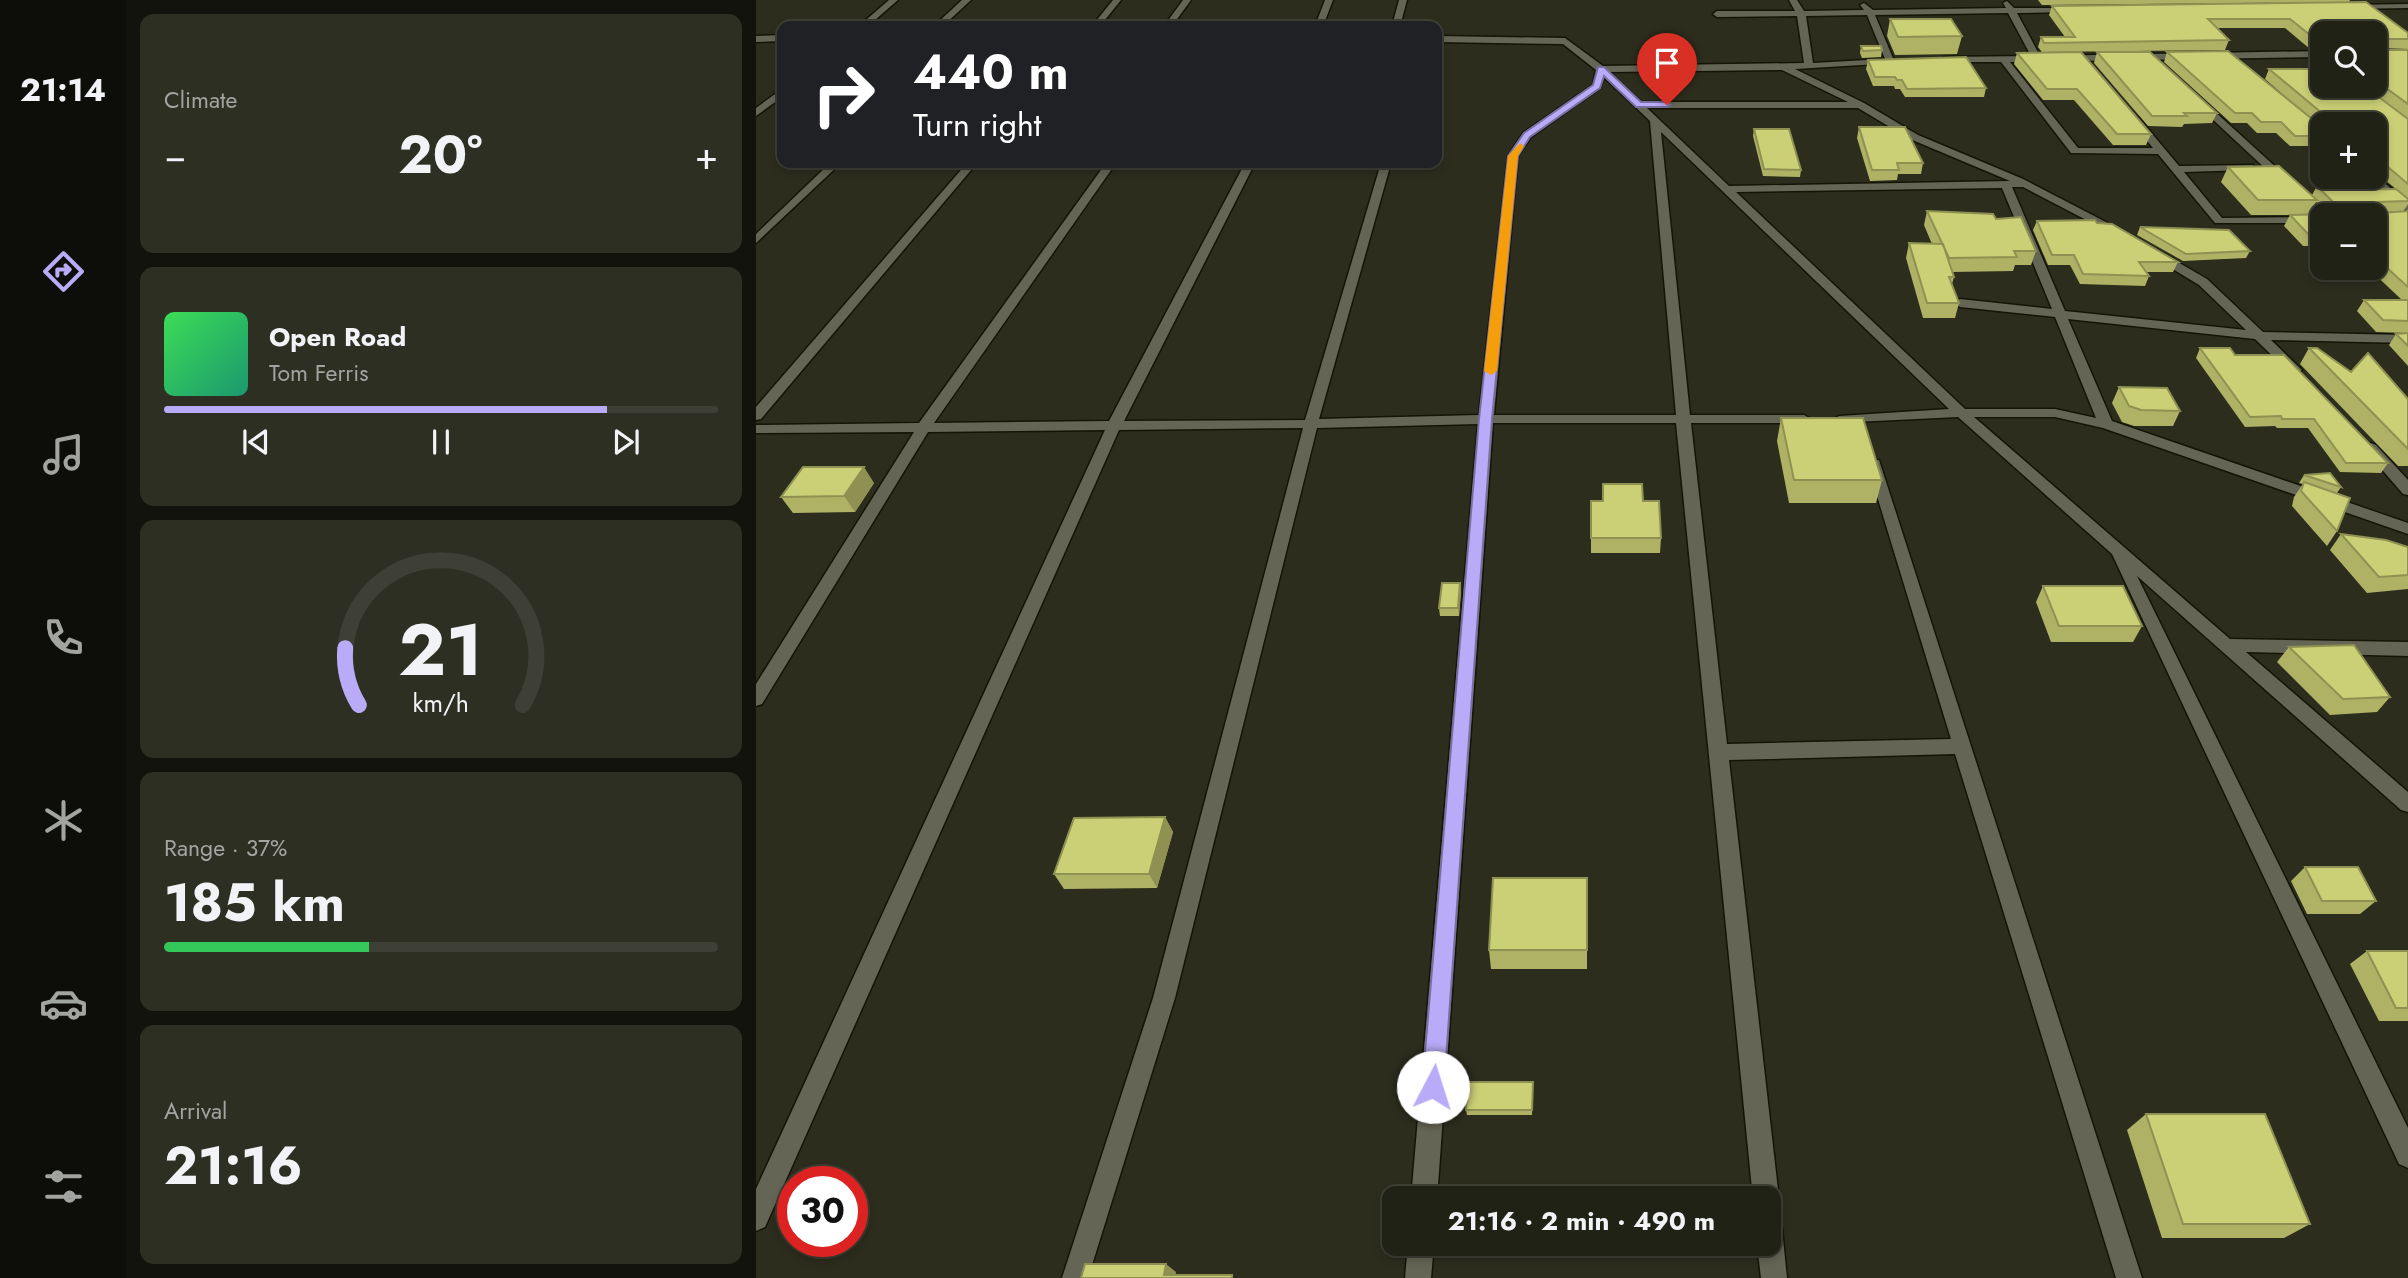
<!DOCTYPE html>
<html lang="en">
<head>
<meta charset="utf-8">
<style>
	:root { --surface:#212216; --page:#2d2f23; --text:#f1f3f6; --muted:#a2a4a1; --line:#3e3f35; --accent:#b9abf7 }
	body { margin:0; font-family:Jost,sans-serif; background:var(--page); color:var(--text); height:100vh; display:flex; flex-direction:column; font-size:26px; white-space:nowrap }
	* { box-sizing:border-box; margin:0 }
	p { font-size:23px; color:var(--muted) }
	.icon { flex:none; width:38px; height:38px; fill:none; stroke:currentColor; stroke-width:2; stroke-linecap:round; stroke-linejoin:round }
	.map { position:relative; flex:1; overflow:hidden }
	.panel { display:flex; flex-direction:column; gap:14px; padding:14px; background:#12130c; width:630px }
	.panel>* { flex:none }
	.hud { position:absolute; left:21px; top:21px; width:665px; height:147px; border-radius:14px; box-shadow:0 4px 10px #0003,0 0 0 2px var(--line); background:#202124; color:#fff; overflow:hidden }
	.controls { position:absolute; left:1554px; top:21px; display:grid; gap:14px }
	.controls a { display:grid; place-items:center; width:77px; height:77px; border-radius:14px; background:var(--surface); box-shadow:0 4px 10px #0003,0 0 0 2px var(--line); font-size:35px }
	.speed { position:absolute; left:21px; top:1166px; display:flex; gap:14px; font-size:35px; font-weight:700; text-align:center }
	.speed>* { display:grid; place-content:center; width:91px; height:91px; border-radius:50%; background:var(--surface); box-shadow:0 4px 10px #0003,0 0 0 2px var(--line); line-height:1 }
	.speed .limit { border:10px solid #d22; background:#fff; color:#111 }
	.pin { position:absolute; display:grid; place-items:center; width:60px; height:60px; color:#fff; margin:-72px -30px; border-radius:50% 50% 50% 0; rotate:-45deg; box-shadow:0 0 7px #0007 }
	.pin .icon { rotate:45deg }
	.me { position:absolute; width:77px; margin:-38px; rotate:5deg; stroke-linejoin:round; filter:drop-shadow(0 0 5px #0008) }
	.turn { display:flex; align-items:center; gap:24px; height:147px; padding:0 21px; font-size:32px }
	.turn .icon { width:91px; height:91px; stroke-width:2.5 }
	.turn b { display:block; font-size:49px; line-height:60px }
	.big { font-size:52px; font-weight:700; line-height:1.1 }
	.panel .widget { flex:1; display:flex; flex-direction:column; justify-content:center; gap:10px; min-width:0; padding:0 24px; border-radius:14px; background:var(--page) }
	.panel .dial { align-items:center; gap:0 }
	.dial svg { height:182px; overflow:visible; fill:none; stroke:var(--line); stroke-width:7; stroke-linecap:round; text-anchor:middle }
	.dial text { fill:var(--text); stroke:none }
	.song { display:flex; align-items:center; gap:21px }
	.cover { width:84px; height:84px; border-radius:10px; background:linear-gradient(135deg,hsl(130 70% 55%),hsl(160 70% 35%)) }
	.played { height:7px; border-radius:4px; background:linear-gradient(90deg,var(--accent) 80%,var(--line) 80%) }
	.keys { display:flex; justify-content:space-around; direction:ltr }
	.heat { display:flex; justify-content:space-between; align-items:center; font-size:38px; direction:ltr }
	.charge { height:10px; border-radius:5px; background:linear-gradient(90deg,#34c759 37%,var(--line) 0) }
	.trip { position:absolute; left:626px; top:1186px; width:399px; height:70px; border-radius:14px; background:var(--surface); box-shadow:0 4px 10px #0003,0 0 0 2px var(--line); font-weight:700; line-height:70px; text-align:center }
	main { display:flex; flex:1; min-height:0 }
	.dock { display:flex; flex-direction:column; width:126px; justify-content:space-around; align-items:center; background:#0d0e09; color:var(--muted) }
	.dock .icon { width:49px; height:49px }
	.dock .on { color:var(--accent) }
	.dock b { font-size:32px; color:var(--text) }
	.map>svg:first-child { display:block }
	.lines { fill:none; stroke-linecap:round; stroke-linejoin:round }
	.minor-casing { stroke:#151507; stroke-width:3 }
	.minor { fill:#646554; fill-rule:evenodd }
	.wall { fill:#afb265; fill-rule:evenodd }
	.shaded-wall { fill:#8e9152 }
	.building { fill:#cbcf75; stroke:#8e9152; stroke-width:2 }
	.route { fill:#b9abf7; stroke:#786fa1; stroke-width:2 }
	.slow { fill:#f59e0b }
</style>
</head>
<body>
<main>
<nav class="dock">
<b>21:14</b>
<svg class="icon on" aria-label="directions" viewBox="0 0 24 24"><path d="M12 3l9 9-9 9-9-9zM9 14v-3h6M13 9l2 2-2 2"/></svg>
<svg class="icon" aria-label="music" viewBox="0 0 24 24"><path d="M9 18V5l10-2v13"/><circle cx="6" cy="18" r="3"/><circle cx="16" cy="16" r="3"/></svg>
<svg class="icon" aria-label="phone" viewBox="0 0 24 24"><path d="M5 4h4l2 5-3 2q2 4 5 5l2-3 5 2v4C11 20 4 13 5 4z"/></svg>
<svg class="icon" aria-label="climate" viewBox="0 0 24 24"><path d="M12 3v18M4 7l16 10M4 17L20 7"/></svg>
<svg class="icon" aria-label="car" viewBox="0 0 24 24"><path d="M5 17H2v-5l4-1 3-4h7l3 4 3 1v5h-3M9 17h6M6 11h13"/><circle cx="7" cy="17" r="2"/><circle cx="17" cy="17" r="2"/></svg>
<svg class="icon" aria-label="filters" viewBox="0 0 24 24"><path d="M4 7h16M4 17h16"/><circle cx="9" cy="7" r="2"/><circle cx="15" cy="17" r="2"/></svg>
</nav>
<section class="panel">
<div class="widget"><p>Climate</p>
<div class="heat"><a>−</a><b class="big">20°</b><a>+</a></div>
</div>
<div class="widget">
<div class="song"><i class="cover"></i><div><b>Open Road</b><p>Tom Ferris</p></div></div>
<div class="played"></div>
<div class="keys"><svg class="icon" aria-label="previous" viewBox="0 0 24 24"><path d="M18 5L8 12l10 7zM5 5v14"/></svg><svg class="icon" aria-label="pause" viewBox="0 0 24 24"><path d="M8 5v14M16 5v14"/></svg><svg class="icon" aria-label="next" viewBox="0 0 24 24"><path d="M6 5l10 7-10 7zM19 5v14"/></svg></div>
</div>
<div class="widget dial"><svg viewBox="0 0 100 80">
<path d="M14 69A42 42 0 1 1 86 69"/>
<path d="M14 69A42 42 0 0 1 8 44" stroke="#b9abf7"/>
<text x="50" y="56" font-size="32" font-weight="700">21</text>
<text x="50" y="72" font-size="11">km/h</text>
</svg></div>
<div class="widget"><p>Range · 37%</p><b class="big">185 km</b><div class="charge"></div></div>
<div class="widget"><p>Arrival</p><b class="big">21:16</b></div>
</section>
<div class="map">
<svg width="1652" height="1278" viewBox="0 0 1652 1278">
	<rect width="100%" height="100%" fill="#2c2d1d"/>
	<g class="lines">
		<g class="minor-casing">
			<path id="minor" d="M 133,0 L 142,0 L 112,26 L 103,26 Z
				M 206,0 L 215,0 L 187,26 L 178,26 Z
				M 357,0 L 365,0 L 344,26 L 336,26 Z
				M 427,0 L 435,0 L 416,26 L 408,26 Z
				M 569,0 L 577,0 L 567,26 L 559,26 Z
				M 643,0 L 651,0 L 644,26 L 636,26 Z
				M 1033,0 L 1041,0 L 1048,11 L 1108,10 L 1104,5 L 1108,3 L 1117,10 L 1250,8 L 1247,3 L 1251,1 L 1258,8 L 1319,8 L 1316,12 L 1261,13 L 1284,56 L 1566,51 L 1566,57 L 1254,62 L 1322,148 L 1397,148 L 1374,120 L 1383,118 L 1423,166 L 1497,165 L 1497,169 L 1493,170 L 1428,172 L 1466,218 L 1566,217 L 1566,223 L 1459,223 L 1402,154 L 1315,153 L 1245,62 L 1185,62 L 1183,60 L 1188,57 L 1275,56 L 1252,13 L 1119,15 L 1139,63 L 1039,69 L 1108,103 L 1162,135 L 1267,179 L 1371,233 L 1371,237 L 1363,237 L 1267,187 L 1256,187 L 1309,311 L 1490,330 L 1443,285 L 1397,257 L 1397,251 L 1401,250 L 1451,279 L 1507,332 L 1652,335 L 1652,343 L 1515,340 L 1546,370 L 1539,374 L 1534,373 L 1499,339 L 1312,319 L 1356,421 L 1652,523 L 1652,534 L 1347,428 L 1299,417 L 1218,417 L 1474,639 L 1652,642 L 1652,656 L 1490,652 L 1652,792 L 1652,812 L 1645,810 L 1381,576 L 1652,1128 L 1652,1168 L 1643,1164 L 1356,554 L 1202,417 L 1078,423 L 1076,420 L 1083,416 L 1193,409 L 905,132 L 934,415 L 1048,415 L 1055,419 L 1048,423 L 935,423 L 971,744 L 1195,739 L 1111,463 L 1113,460 L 1123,460 L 1386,1278 L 1360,1278 L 1199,754 L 973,760 L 1023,1199 L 1019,1208 L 1013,1211 L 1013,1199 L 997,1199 L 920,423 L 737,423 L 681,1199 L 655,1199 L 722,424 L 561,428 L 419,998 L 332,1278 L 306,1278 L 397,998 L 547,428 L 363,430 L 9,1227 L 0,1231 L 0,1189 L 349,430 L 172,432 L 6,704 L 0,706 L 0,684 L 158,432 L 0,433 L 0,425 L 163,423 L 350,163 L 360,163 L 178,423 L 353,421 L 489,163 L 499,163 L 368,421 L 549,420 L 625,163 L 635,163 L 563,419 L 723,415 L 752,156 L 767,133 L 837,85 L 840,70 L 807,44 L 681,42 L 681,36 L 809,38 L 847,66 L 1048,63 L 1041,16 L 961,17 L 957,14 L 961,11 L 1039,11 ZM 1111,15 L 1129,59 L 1057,63 L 1050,16 ZM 1026,70 L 1092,102 L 885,102 L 853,72 ZM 848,77 L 894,121 L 920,415 L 738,415 L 762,156 L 775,137 L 844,88 ZM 891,108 L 1102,108 L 1154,139 L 1254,181 L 973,186 ZM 1246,188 L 1296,309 L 1204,299 L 1198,303 L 1204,307 L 1299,317 L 1340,418 L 1299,409 L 1209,409 L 980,192 Z
				M 1652,4 L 1652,8 L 1593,9 L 1589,7 L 1593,5 Z
				M 26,35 L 26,41 L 0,42 L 0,36 Z
				M 26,89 L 26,97 L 0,116 L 0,108 Z
				M 1439,99 L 1445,99 L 1534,180 L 1534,184 L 1526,184 L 1439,103 Z
				M 74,163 L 85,163 L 0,243 L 0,234 Z
				M 211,163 L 221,163 L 5,419 L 0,420 L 0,407 Z
				M 1619,175 L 1652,203 L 1652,212 L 1610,177 Z
				M 1615,443 L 1620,445 L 1652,480 L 1652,495 L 1647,494 L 1610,451 L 1608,448 L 1610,445 Z
				M 1013,1216 L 1022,1220 L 1026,1229 L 1031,1278 L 1005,1278 L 1001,1244 L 1013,1244 Z
				M 652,1244 L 678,1244 L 675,1278 L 649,1278 Z"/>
		</g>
		<use href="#minor" class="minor"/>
	</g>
	<path class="wall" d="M 1282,0 L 1594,0 L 1593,2 L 1286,5 Z
		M 1610,2 L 1652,33 L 1652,49 L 1622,48 L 1624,50 L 1652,50 L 1652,119 L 1608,86 L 1619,86 L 1619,33 L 1566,33 L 1566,49 L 1554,49 L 1529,28 L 1461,28 L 1473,40 L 1469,50 L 1286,52 L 1282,47 L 1285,37 L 1309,37 L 1293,15 L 1296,6 Z
		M 1134,19 L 1206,36 L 1201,54 L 1139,55 L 1131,36 Z
		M 1105,46 L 1126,50 L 1125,57 L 1106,58 L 1104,53 Z
		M 1325,52 L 1395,134 L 1390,145 L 1357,145 L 1318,100 L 1287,100 L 1258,64 L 1261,53 Z
		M 1341,52 L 1461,113 L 1456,123 L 1428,124 L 1426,127 L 1392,126 L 1338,63 Z
		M 1411,52 L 1550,114 L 1509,79 L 1513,69 L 1652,119 L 1652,204 L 1647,212 L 1625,212 L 1625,213 L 1652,211 L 1652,333 L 1620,332 L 1601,311 L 1608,300 L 1646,300 L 1612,268 L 1619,268 L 1619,215 L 1566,215 L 1566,246 L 1547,246 L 1528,226 L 1534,215 L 1537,215 L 1495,215 L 1465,182 L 1472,167 L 1556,195 L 1561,186 L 1573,190 L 1640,189 L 1619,172 L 1619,124 L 1566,124 L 1566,146 L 1534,146 L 1520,133 L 1501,133 L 1491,123 L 1475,123 L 1408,62 ZM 1560,202 L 1571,212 L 1570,214 L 1554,214 Z
		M 1112,60 L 1230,88 L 1228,97 L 1149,97 L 1144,89 L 1139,89 L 1138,86 L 1117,86 L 1110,69 Z
		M 1103,127 L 1167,163 L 1165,174 L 1142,174 L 1141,180 L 1114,181 L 1101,138 Z
		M 998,129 L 1045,170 L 1044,177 L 1007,176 L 997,136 Z
		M 1171,211 L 1240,219 L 1280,251 L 1275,265 L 1259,265 L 1257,271 L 1196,272 L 1198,277 L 1196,284 L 1203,303 L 1199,318 L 1167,318 L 1150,258 L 1153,243 L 1176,244 L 1168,225 Z
		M 1281,221 L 1341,223 L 1422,262 L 1417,272 L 1390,272 L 1393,276 L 1389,286 L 1324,284 L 1314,265 L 1292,265 L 1277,230 Z
		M 1384,227 L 1494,251 L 1490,258 L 1427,261 L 1381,235 Z
		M 1652,333 L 1652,366 L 1633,345 L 1640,334 Z
		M 1444,348 L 1479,355 L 1632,463 L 1625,473 L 1584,472 L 1552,428 L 1521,428 L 1519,426 L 1489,427 L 1440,358 Z
		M 1553,348 L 1595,372 L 1652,399 L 1652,466 L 1642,466 L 1544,364 Z
		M 1363,387 L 1424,411 L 1417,426 L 1378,426 L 1366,422 L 1356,403 Z
		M 1025,418 L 1126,480 L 1120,503 L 1033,503 L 1021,441 Z
		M 1548,475 L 1585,487 L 1581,493 L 1581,531 L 1571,546 L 1536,506 L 1538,497 L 1547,484 L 1543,483 Z
		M 118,483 L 99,512 L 37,513 L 25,497 Z
		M 847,484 L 887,501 L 905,538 L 904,553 L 835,553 L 835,501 L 847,501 Z
		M 1585,534 L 1652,547 L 1652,589 L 1611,593 L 1574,550 Z
		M 704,583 L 705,591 L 703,616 L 684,616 L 683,608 Z
		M 1287,586 L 1386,626 L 1377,642 L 1295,642 L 1280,602 Z
		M 1533,647 L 1634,697 L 1621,712 L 1574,715 L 1521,662 Z
		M 409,817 L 417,832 L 401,888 L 308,889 L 298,874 Z
		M 1549,867 L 1620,901 L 1604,914 L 1551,914 L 1535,881 Z
		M 831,878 L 831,969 L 735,969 L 733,950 Z
		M 1611,951 L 1652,951 L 1652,1021 L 1623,1021 L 1594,964 Z
		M 777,1082 L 776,1115 L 711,1115 L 710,1110 Z
		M 1390,1114 L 1554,1224 L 1528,1238 L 1406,1238 L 1371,1130 Z"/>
	<path class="shaded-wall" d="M 108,467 L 118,483 L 99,512 L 88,496 Z
		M 704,583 L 705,591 L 703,616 L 702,608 Z
		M 409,817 L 417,832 L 401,888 L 393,874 Z
		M 410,1264 L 420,1272 L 419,1278 L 408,1275 Z"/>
	<path class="building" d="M 1610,2 L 1652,33 L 1652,39 L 1624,39 L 1621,47 L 1624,50 L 1652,50 L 1652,104 L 1619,80 L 1619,33 L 1566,33 L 1566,39 L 1559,39 L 1534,19 L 1452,19 L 1473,40 L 1288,43 L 1285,37 L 1319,37 L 1296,6 Z
		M 1134,19 L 1195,19 L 1206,36 L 1142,37 Z
		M 1105,46 L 1125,46 L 1126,50 L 1107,51 Z
		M 1472,51 L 1566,127 L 1566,136 L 1539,136 L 1525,122 L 1505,122 L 1496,113 L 1479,113 L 1411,52 Z
		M 1325,52 L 1395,134 L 1361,134 L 1321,89 L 1291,89 L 1261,53 Z
		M 1341,52 L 1394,52 L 1461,113 L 1428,113 L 1431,116 L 1396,116 Z
		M 1210,57 L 1230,88 L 1151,89 L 1146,80 L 1141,80 L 1139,77 L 1119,77 L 1112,60 Z
		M 1513,69 L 1566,69 L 1566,86 L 1608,86 L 1652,119 L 1652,184 L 1619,156 L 1619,124 L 1573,124 L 1573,119 Z
		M 1103,127 L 1149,127 L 1167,163 L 1141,163 L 1143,170 L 1116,170 Z
		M 998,129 L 1033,129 L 1045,170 L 1008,169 Z
		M 1523,166 L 1561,200 L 1502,200 L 1472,167 Z
		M 1561,186 L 1569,186 L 1573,190 L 1640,189 L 1652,199 L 1652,201 L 1622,202 L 1620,204 L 1625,213 L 1652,211 L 1652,287 L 1619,257 L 1619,215 L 1566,215 L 1566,235 L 1553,235 L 1534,215 L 1574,214 L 1574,206 L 1578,203 Z
		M 1171,211 L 1237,214 L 1240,219 L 1265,217 L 1280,251 L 1258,251 L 1261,257 L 1193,258 Z
		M 1339,220 L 1341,223 L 1356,224 L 1422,262 L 1383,262 L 1393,276 L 1327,274 L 1318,255 L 1296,255 L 1281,221 Z
		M 1384,227 L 1473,230 L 1494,251 L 1430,254 Z
		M 1153,243 L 1187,244 L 1198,277 L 1193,277 L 1203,303 L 1171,303 Z
		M 1608,300 L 1652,300 L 1652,321 L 1627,320 Z
		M 1652,333 L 1652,346 L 1640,334 Z
		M 1444,348 L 1474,348 L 1479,355 L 1528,355 L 1632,463 L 1590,463 L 1558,419 L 1526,419 L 1525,416 L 1494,417 Z
		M 1553,348 L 1561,348 L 1595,372 L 1612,353 L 1652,399 L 1652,449 Z
		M 1363,387 L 1411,388 L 1424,411 L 1385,410 L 1373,406 Z
		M 1025,418 L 1107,418 L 1126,480 L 1038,480 Z
		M 47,467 L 108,467 L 88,496 L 25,497 Z
		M 1574,473 L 1585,487 L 1548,475 Z
		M 1548,482 L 1594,498 L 1581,531 L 1545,491 Z
		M 847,484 L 886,484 L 887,501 L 903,501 L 905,538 L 835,538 L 835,501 L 847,501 Z
		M 1585,534 L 1630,540 L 1652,547 L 1652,575 L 1623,577 Z
		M 686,583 L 704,583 L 702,608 L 683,608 Z
		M 1287,586 L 1367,586 L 1386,626 L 1303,626 Z
		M 1598,645 L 1634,697 L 1587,699 L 1533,647 Z
		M 409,817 L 393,874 L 298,874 L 318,818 Z
		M 1549,867 L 1602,867 L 1620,901 L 1566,901 Z
		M 737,878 L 831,878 L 831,950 L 733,950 Z
		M 1611,951 L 1652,951 L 1652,1008 L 1640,1008 Z
		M 712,1082 L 777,1082 L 776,1110 L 710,1110 Z
		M 1390,1114 L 1509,1114 L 1554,1224 L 1427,1224 Z
		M 329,1264 L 410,1264 L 408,1275 L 476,1275 L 476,1278 L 325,1278 Z"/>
	<path class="route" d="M 842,67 L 848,67 L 885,102 L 911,102 L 915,105 L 911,107 L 880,107 L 848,76 L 844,88 L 774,137 L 762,156 L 736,419 L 688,1087 L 685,1095 L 677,1098 L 669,1095 L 666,1087 L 723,419 L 752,156 L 768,133 L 837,85 Z"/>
	<path class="slow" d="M 764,143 L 768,146 L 762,156 L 741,371 L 735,375 L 728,371 L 752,156 Z"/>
</svg>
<div class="controls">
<a><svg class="icon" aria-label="search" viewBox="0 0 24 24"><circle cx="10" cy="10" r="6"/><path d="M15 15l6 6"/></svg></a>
<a>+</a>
<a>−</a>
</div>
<div class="speed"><div class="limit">30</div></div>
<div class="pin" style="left:911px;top:105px;background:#d93025"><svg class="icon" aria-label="arrive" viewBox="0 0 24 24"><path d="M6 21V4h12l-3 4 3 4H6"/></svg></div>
<svg class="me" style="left:677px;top:1087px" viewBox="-20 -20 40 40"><circle r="19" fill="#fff"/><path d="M0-13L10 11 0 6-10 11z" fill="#b9abf7"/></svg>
<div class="trip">21:16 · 2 min · 490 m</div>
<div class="hud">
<div class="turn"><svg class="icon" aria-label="right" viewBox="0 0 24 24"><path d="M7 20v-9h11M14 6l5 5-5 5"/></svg><div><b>440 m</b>Turn right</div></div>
</div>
</div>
</main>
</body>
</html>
